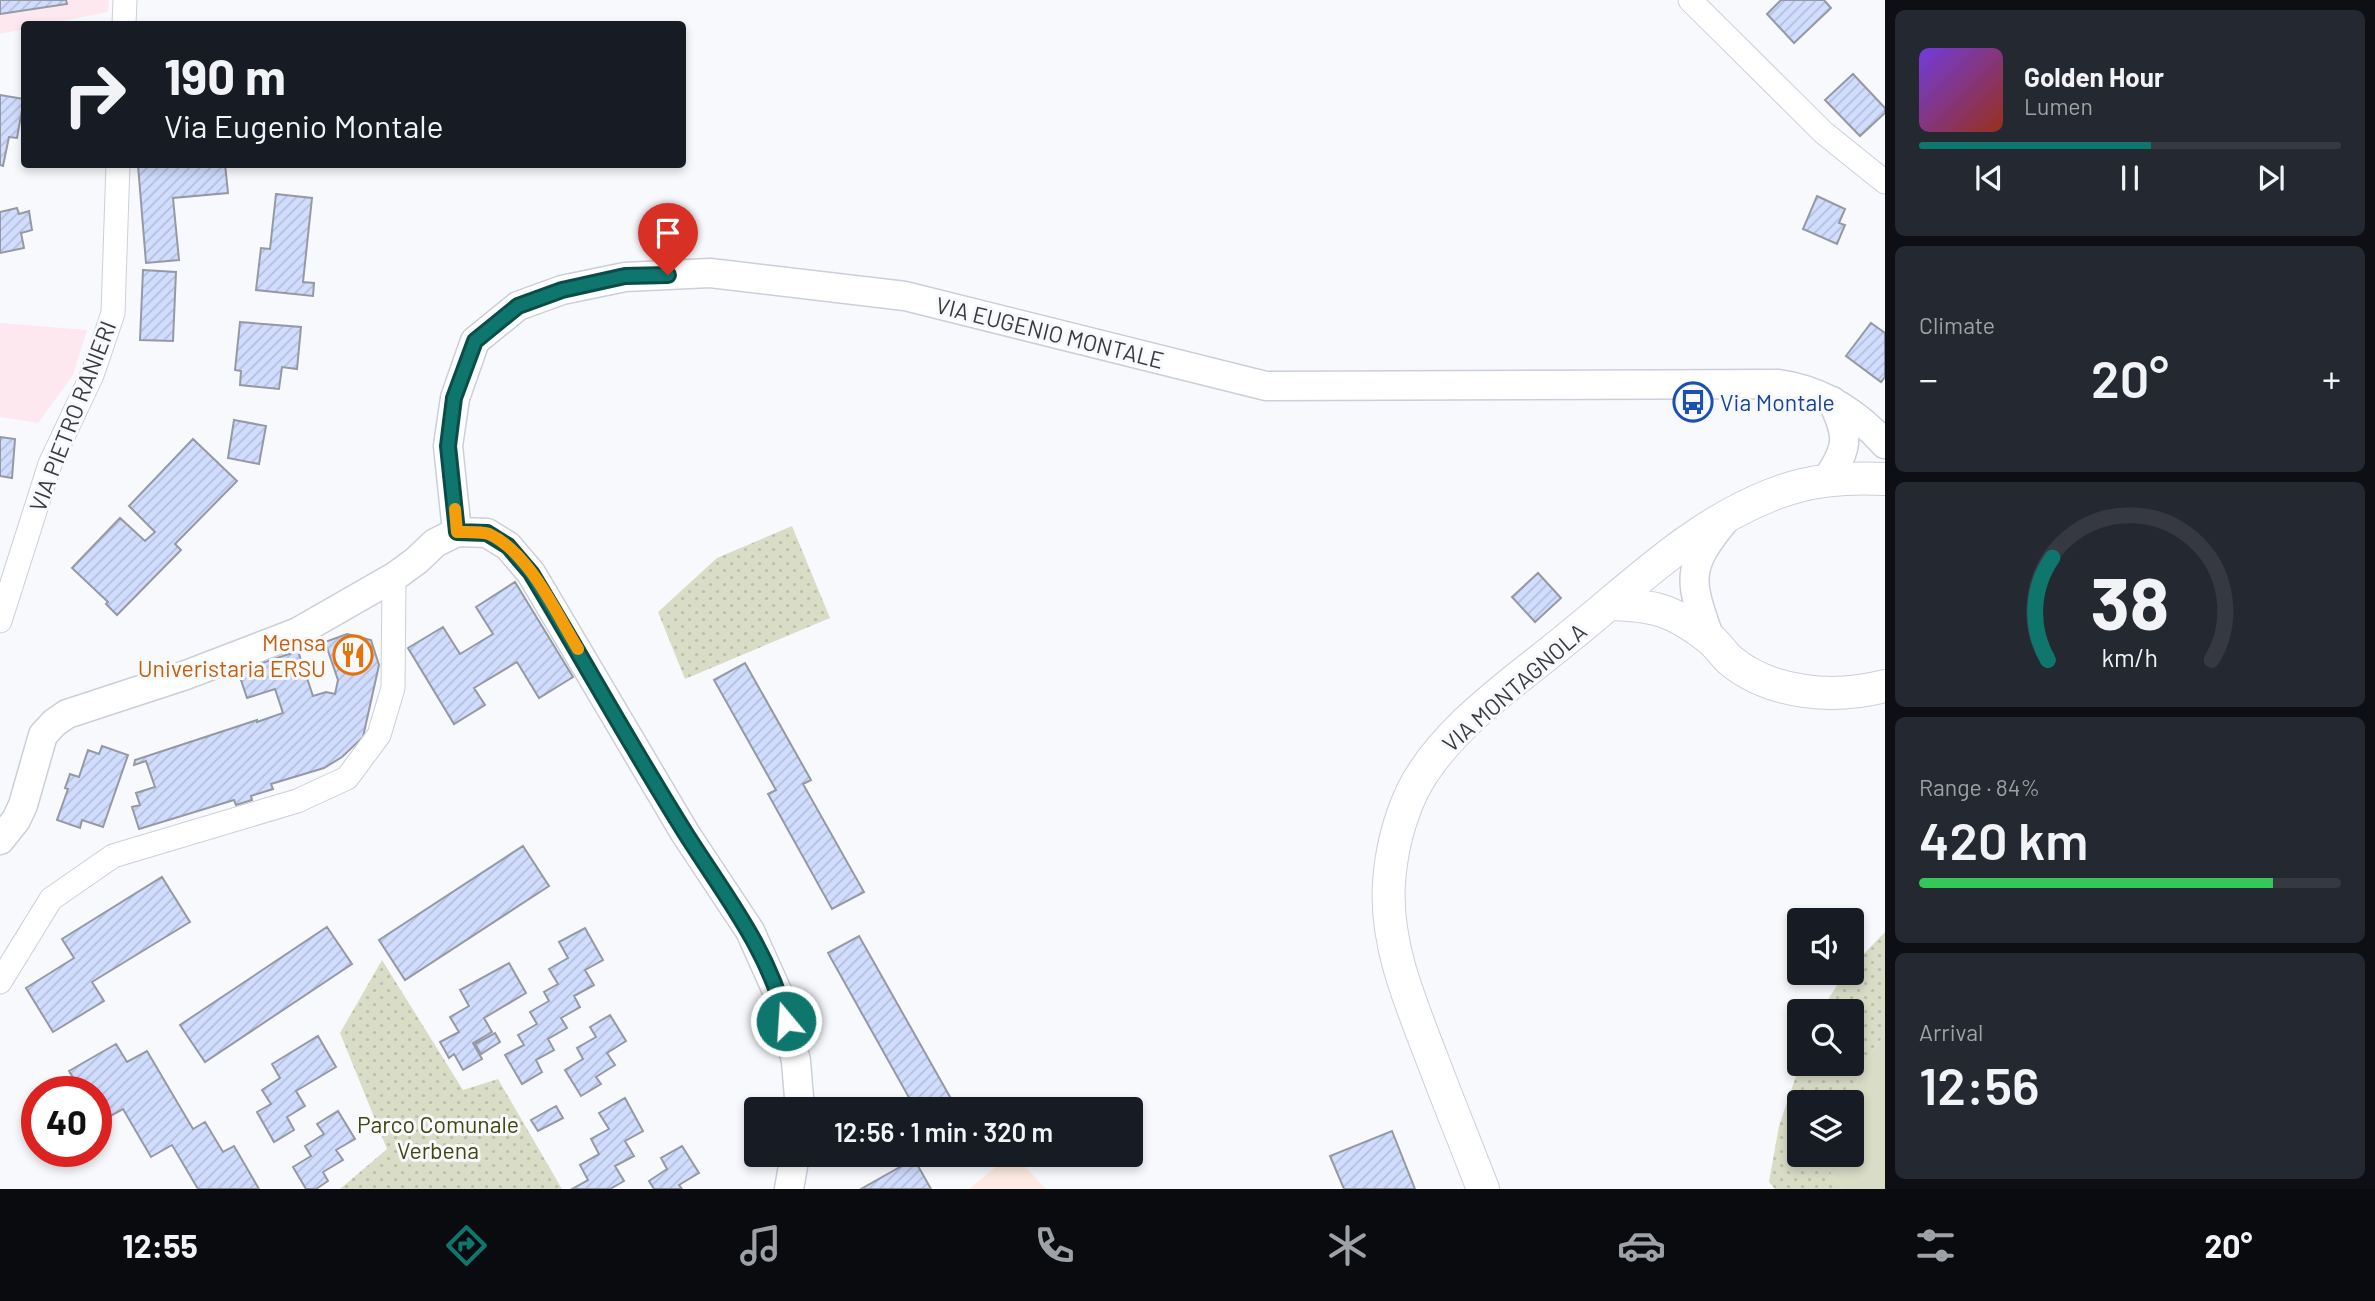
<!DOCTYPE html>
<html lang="en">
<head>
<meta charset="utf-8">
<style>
	:root { --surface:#171b24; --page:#242831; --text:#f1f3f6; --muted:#9ea1a6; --line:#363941; --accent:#0f766e }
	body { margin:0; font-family:Barlow,sans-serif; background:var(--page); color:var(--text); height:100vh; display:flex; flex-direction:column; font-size:26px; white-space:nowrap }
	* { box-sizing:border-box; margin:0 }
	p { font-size:23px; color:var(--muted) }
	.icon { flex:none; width:38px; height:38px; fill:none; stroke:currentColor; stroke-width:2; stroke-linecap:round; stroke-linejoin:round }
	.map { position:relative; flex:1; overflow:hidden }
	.side { display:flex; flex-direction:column; gap:10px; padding:10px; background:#0d0f14; width:490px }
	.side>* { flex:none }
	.top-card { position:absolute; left:21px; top:21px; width:665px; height:147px; border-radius:7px; box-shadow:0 4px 10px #0003; background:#171b24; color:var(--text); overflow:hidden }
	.controls { position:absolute; left:1787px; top:908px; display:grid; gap:14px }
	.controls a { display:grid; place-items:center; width:77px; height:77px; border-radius:7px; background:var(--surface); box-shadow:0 4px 10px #0003; font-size:35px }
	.speed { position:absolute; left:21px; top:1076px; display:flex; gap:14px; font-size:35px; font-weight:700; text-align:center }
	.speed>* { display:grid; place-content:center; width:91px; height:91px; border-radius:50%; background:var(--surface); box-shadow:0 4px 10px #0003; line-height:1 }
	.speed .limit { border:10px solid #d22; background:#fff; color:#111 }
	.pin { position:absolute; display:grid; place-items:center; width:60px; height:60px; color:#fff; margin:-72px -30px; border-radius:50% 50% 50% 0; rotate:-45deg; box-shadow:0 0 7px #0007 }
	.pin .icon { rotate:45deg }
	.me { position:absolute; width:77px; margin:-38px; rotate:342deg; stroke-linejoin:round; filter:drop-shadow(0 0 5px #0008) }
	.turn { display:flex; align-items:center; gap:24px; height:147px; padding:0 28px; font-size:32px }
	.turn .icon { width:91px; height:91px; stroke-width:2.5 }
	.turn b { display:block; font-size:49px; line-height:60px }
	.big { font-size:52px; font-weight:600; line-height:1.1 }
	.side .widget { flex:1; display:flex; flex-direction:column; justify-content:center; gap:10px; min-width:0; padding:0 24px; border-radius:10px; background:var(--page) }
	.side .dial { align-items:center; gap:0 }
	.dial svg { height:182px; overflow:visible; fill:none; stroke:var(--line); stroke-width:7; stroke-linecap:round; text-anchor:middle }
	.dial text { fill:var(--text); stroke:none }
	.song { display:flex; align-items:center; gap:21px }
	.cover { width:84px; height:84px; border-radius:10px; background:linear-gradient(135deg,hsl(260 70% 55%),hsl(10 70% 35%)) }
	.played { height:7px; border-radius:4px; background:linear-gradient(90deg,var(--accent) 55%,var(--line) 55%) }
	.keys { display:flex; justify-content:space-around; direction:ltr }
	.heat { display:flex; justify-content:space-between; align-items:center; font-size:38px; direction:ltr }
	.charge { height:10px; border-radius:5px; background:linear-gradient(90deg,#34c759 84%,var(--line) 0) }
	.trip { position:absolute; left:744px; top:1097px; width:399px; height:70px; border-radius:7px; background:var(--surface); box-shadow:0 4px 10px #0003; font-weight:600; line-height:70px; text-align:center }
	.tabs { display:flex; height:112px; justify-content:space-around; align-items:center; background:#090b0e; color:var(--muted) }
	.tabs .icon { width:49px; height:49px }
	.tabs .current { color:var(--accent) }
	.tabs b { font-size:32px; color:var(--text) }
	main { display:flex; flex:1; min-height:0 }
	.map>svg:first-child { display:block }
	.education { fill:#fde8ef }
	.medical { fill:#feeae2 }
	.grass { fill:url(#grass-dots) }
	.garden { fill:#d9ddc6 }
	.building { fill:url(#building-hatch); stroke:#9599a3; stroke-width:2 }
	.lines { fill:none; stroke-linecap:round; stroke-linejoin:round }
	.minor-casing { stroke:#cbcfda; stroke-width:25 }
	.tertiary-casing { stroke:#cbcfda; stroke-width:31 }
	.secondary-casing { stroke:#cbcfda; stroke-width:34 }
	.minor { stroke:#fff; stroke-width:23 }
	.tertiary { stroke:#fff; stroke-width:28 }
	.secondary { stroke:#fff; stroke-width:32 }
	.route-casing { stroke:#0a4d48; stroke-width:18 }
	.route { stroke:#0f766e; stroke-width:12 }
	.slow { stroke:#f59e0b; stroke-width:12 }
	.labels { text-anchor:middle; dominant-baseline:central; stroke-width:6; stroke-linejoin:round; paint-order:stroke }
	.street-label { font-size:23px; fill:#383a3e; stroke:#f7f9fd }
	.transit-label { font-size:23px; fill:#164399; stroke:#f7f9fd; text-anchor:start }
	.food-label { font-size:23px; fill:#c56008; stroke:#f7f9fd; text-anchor:end }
	.park-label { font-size:23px; fill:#42460d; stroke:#f7f9fd }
</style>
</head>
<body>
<main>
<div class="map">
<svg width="1885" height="1189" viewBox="0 0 1885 1189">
	<defs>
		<pattern id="grass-dots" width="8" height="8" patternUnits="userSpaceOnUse" patternTransform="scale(1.75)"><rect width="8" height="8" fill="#d9ddc6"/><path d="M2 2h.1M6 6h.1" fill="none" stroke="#bbbeab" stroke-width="1.8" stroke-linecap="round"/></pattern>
		<pattern id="building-hatch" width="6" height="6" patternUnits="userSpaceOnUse" patternTransform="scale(1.75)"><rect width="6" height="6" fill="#d1ddfe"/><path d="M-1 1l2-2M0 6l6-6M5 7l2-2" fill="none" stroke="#b4bedb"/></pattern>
	</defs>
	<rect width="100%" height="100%" fill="#f7f9fd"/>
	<path class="education" d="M 0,0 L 109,0 L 108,12 L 46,24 L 24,24 L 24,29 L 0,34 Z
		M 0,323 L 87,330 L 73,375 L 38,423 L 0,417 Z"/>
	<path class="medical" d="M 1010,1155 L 1014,1155 L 1046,1189 L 969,1189 Z"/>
	<path class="grass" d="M 792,526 L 830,618 L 685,679 L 658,612 L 717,558 Z
		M 1885,932 L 1885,1034 L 1870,1054 L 1858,1077 L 1850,1102 L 1799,1102 L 1799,1155 L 1818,1155 L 1843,1189 L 1775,1189 L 1769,1182 L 1779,1126 L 1800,1064 L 1852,1064 L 1852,1012 L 1821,1011 L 1844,974 L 1852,973 L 1852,966 Z
		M 382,960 L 463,1090 L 498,1079 L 562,1189 L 340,1189 L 387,1149 L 340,1033 Z"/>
	<path class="garden" d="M 1885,1034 L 1885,1189 L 1843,1189 L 1818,1155 L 1852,1155 L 1850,1101 L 1858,1077 L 1870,1054 Z"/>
	<path class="building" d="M 0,0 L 66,0 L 67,4 L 0,14 Z
		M 1781,0 L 1824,0 L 1831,8 L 1794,43 L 1767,14 Z
		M 1853,74 L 1885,108 L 1885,113 L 1860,136 L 1825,100 Z
		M 0,95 L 24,99 L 17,138 L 9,137 L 3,166 L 0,165 Z
		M 225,164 L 228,193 L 173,198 L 179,260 L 146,263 L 138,165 Z
		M 276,194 L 312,198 L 303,282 L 314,283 L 313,296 L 256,290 L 261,248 L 270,249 Z
		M 1817,196 L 1845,209 L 1839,223 L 1845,225 L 1837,244 L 1803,229 Z
		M 17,208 L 19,214 L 29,211 L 32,230 L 21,233 L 24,248 L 0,253 L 0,212 Z
		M 143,270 L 176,272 L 173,341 L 140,340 Z
		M 240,322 L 301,327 L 297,369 L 282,367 L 279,389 L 240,385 L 241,371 L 235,370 Z
		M 1871,323 L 1885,333 L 1885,377 L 1881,382 L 1846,356 Z
		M 234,420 L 266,426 L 259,464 L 228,458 Z
		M 0,437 L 15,439 L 12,478 L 0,476 Z
		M 193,439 L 237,481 L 175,544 L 181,550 L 117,615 L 106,604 L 108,602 L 72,568 L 120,518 L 145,541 L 155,532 L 129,506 Z
		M 1538,573 L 1561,598 L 1535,622 L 1512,597 Z
		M 515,582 L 573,677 L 539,698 L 517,662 L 474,688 L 485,705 L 454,724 L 408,648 L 443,627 L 460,654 L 493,634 L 476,607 Z
		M 347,634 L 371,640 L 379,665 L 363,737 L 342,757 L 324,768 L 271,784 L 273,789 L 251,796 L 252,800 L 236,805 L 234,800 L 139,829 L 132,807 L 140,805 L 136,793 L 155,787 L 146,761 L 134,765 L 135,760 L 257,720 L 257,722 L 283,713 L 275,689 L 247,698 L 238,671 L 298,651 L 313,696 L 326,692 L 335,694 L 338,680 L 325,642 Z
		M 745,663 L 811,780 L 803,784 L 864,892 L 832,909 L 768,794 L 776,790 L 714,680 Z
		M 102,746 L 128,755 L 103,827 L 82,820 L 80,828 L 57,820 L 68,789 L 65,788 L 70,774 L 79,777 L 88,750 L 99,754 Z
		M 523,846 L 549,886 L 405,980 L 379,940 Z
		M 162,877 L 190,922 L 92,982 L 104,1001 L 53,1032 L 26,988 L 74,958 L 62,939 Z
		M 327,927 L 352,964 L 205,1062 L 180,1025 Z
		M 585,928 L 603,960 L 585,970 L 594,985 L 574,996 L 580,1007 L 561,1018 L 567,1028 L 548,1039 L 554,1050 L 536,1060 L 542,1072 L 522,1084 L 505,1055 L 524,1045 L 518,1035 L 537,1024 L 530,1012 L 549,1001 L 544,992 L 558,984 L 549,969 L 568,958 L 559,942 Z
		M 859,936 L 954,1104 L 945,1110 L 916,1110 L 828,953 Z
		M 509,963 L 526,993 L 484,1018 L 492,1032 L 473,1043 L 482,1059 L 463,1070 L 454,1054 L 449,1058 L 440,1042 L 459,1032 L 450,1017 L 469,1006 L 460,990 Z
		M 610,1015 L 626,1041 L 607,1053 L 615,1065 L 596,1077 L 601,1084 L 581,1096 L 565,1070 L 583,1059 L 577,1048 L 596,1037 L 590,1027 Z
		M 495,1033 L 500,1042 L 481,1054 L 475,1044 Z
		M 318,1036 L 336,1067 L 296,1091 L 305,1106 L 287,1117 L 294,1130 L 274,1142 L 257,1112 L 271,1104 L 262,1090 L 280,1078 L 272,1064 Z
		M 116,1044 L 127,1062 L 147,1051 L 193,1129 L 205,1122 L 223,1152 L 234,1146 L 259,1189 L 198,1189 L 172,1145 L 151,1157 L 123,1109 L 103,1120 L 96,1109 L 96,1092 L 82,1092 L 69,1071 Z
		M 625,1098 L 643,1131 L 625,1141 L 634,1156 L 615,1166 L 624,1181 L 610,1189 L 572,1189 L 588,1180 L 580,1165 L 599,1154 L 591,1139 L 609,1129 L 599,1113 Z
		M 556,1106 L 563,1118 L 538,1131 L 531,1120 Z
		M 338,1111 L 355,1139 L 336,1150 L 343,1160 L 323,1172 L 328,1181 L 316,1189 L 306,1189 L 293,1167 L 311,1156 L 305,1146 L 324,1134 L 317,1124 Z
		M 1392,1131 L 1415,1189 L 1344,1189 L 1330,1156 Z
		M 682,1146 L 699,1173 L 679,1185 L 682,1189 L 654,1189 L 649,1181 L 667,1169 L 661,1158 Z
		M 914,1159 L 931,1189 L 861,1189 Z"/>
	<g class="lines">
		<g class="minor-casing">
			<path id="minor" d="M 1690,0 L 1824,133 L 1885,182
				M 124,24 L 125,0
				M 0,621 L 50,464 L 92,375 L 113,313 L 118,164
				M 0,982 L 51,899 L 113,856 L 297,801 L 347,778 L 379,735 L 393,688 L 394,577"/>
		</g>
		<g class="tertiary-casing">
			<path id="tertiary" d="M 1827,479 C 1849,447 1849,436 1832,401
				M 457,532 L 448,446 L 455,398 L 475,341 L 518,306 L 562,290 L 625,277 L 710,273 L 905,296 L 1266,386 L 1779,384 C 1821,390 1856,412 1885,444
				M 1710,639 C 1690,582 1684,569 1725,520
				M 0,840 L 16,820 L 23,805 L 43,735 L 54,723 L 67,714 L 186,675 L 298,632 L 394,577 L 416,561 L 435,543 L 457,532 L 487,533 L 508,546 L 531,573 L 685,833 L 750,931 L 781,1000 L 796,1061 L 800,1110
				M 789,1189 L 795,1155"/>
		</g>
		<g class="secondary-casing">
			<path id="secondary" d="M 1610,604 C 1653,605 1673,610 1709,638 C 1717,644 1723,654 1731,661 C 1773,695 1835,699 1885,686
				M 1483,1189 C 1466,1145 1448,1101 1431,1056 C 1410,1001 1385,944 1389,883 C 1391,852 1399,820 1412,792 C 1443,729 1516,681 1569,637 C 1634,585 1692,526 1771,495 C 1808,480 1845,477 1885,479"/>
		</g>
		<use href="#minor" class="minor"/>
		<use href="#tertiary" class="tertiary"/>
		<use href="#secondary" class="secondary"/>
	</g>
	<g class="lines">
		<g class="route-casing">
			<path id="route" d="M 668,275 L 625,276 L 562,290 L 518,306 L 475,341 L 454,398 L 448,446 L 457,532 L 487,533 L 508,546 L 531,573 C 583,659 632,748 686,834 C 724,894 769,950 786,1021"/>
		</g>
		<use href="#route" class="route"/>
		<path class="slow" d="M 455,509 L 457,532 C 466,532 480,531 489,534 C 529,552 556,613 578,649"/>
	</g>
	<defs>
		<g id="bus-ring" transform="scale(2.0125)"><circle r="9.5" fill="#f7f9fd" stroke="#1a4fb4" stroke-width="1.5"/><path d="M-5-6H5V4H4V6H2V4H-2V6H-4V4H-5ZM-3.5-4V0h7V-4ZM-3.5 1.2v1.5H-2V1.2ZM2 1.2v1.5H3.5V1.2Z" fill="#1a4fb4"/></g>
		<g id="restaurant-ring" transform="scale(2.0125)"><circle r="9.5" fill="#f7f9fd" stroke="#e8710a" stroke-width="1.5"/><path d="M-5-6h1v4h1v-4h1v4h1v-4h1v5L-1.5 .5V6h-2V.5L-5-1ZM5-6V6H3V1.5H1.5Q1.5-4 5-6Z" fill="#e8710a"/></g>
	</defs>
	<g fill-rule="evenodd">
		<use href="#bus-ring" x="1693" y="402"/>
		<use href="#restaurant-ring" x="353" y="655"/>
	</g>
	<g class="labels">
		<g class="street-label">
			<text transform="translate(1050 332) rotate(14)">VIA EUGENIO MONTALE</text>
			<text transform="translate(72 416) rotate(-69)">VIA PIETRO RANIERI</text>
			<text transform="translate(1514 687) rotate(-41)">VIA MONTAGNOLA</text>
		</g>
		<g class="transit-label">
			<text x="1720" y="402">Via Montale</text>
		</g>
		<g class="food-label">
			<text x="326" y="642">Mensa<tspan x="326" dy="26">Univeristaria ERSU</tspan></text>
		</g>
		<g class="park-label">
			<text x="438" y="1124">Parco Comunale<tspan x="438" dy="26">Verbena</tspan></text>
		</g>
	</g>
</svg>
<div class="controls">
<a><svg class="icon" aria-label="sound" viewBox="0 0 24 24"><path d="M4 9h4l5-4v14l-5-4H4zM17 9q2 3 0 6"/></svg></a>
<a><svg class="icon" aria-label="search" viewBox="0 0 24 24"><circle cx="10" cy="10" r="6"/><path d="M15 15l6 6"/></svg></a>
<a><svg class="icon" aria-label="layers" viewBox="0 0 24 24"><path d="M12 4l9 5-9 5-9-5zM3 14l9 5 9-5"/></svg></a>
</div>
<div class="speed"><div class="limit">40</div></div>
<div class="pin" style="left:668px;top:275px;background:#d93025"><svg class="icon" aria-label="arrive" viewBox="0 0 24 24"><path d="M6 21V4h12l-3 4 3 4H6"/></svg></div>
<svg class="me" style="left:786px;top:1021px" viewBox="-20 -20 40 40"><circle r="17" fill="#0f766e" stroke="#fff" stroke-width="3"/><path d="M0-11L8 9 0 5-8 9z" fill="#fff"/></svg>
<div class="trip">12:56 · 1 min · 320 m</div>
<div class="top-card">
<div class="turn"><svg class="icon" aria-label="right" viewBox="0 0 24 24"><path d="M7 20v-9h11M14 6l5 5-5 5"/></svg><div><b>190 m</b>Via Eugenio Montale</div></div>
</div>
</div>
<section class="side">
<div class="widget">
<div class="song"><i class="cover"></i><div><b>Golden Hour</b><p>Lumen</p></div></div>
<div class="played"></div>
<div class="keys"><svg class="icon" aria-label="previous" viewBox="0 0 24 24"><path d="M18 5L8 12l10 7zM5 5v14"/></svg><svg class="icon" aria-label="pause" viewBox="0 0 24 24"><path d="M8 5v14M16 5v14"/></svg><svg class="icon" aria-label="next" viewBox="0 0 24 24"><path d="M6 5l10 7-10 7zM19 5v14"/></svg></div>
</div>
<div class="widget"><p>Climate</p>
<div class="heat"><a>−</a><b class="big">20°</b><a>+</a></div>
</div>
<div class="widget dial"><svg viewBox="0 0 100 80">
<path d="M14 69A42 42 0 1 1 86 69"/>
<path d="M14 69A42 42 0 0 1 16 24" stroke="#0f766e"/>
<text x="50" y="56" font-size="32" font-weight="700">38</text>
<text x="50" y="72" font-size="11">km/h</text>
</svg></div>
<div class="widget"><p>Range · 84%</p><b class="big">420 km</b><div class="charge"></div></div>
<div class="widget"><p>Arrival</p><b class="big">12:56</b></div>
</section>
</main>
<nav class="tabs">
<b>12:55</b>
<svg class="icon current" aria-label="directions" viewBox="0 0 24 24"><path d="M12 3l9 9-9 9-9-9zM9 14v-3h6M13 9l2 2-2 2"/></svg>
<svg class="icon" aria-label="music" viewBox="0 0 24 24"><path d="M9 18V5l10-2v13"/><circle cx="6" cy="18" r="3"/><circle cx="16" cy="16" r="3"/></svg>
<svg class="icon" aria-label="phone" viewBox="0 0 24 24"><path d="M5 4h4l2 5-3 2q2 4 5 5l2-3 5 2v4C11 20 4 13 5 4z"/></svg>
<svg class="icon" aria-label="climate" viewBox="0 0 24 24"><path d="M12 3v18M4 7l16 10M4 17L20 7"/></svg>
<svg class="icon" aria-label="car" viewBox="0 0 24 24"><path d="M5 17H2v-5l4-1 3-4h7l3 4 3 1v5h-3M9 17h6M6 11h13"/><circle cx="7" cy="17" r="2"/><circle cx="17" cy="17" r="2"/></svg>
<svg class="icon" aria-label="filters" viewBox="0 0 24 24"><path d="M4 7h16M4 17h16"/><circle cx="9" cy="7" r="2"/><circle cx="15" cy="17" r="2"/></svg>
<b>20°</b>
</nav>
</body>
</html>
